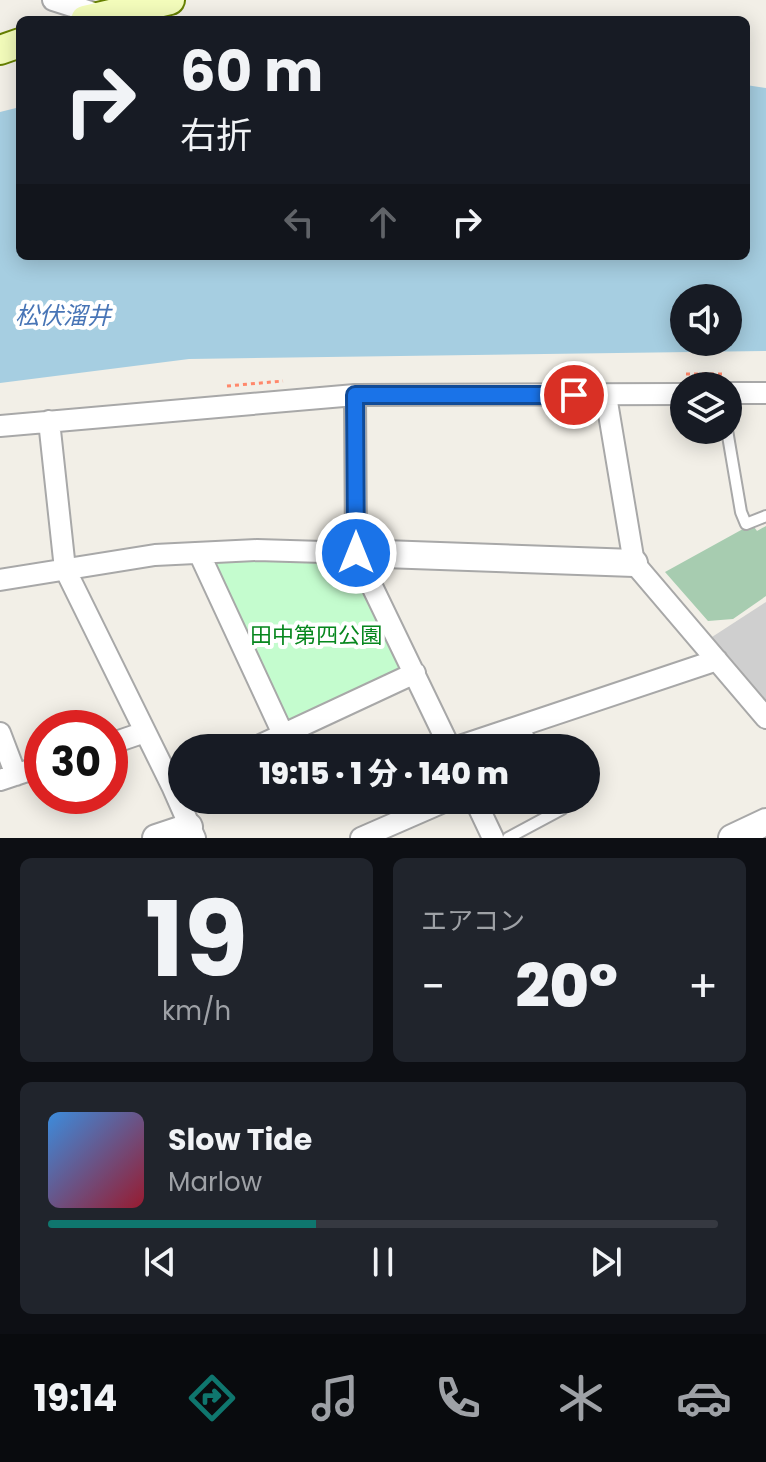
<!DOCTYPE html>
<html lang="ja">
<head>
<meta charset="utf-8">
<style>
	:root { --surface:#171b24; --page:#20242c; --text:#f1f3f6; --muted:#9ea1a6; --line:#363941; --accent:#0f766e }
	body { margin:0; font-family:Poppins,"Noto Sans JP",sans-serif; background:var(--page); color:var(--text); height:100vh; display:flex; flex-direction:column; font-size:30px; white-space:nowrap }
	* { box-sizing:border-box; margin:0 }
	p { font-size:26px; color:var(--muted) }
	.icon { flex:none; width:44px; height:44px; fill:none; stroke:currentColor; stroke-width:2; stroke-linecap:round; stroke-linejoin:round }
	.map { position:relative; height:838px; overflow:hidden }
	.details { display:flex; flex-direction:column; gap:20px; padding:20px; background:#0d0f14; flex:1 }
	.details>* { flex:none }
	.top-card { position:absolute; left:16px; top:16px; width:734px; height:244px; border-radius:12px; box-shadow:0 4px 20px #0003; background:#171b24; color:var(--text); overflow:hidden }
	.fabs { position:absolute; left:670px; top:284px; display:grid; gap:16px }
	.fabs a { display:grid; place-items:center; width:72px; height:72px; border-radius:50%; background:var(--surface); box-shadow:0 4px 20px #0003; font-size:40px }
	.speed { position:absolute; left:24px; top:710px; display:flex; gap:16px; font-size:40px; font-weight:700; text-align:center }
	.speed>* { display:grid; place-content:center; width:104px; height:104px; border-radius:50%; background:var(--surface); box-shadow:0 4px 20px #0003; line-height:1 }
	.speed .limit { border:12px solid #d22; background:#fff; color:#111 }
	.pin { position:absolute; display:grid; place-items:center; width:68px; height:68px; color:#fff; margin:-34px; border:4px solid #fff; border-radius:50%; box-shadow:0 2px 8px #0007 }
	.me { position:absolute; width:88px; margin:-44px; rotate:0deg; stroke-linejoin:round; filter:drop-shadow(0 0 6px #0008) }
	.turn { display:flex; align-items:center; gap:28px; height:168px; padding:0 32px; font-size:36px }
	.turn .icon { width:104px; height:104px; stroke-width:2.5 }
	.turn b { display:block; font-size:56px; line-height:68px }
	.lanes { display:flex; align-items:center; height:76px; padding:0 32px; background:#0003; justify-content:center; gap:40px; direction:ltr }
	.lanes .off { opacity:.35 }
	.big { font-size:60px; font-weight:800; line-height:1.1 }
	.details .card { flex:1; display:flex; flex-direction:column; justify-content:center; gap:12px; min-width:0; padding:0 28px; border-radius:12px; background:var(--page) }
	.details .dial { align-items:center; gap:0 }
	.dial b { font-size:104px; line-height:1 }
	.song { display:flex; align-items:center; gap:24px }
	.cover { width:96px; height:96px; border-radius:12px; background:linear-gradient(135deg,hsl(210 70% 55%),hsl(350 70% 35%)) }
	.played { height:8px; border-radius:4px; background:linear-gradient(90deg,var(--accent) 40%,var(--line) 40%) }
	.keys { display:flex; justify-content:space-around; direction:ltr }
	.heat { display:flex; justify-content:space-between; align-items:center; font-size:44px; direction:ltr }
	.details .tiles { flex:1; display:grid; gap:20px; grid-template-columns:1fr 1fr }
	.card:last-child { grid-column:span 2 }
	.trip { position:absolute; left:168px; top:734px; width:432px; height:80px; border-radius:40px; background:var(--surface); box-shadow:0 4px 20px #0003; font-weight:800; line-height:80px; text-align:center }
	.menu { display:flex; height:128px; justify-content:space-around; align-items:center; background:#090b0e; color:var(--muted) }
	.menu .icon { width:56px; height:56px }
	.menu .selected { color:var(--accent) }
	.menu b { font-size:36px; color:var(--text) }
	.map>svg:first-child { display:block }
	.religious { fill:#cfcfcf }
	.cemetery { fill:#a7ccb0 }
	.park { fill:#c4fcce }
	.water { fill:#a6cee1; fill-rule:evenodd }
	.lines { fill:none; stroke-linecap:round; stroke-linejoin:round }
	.service-casing { stroke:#a8a8a8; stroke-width:14 }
	.minor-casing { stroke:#a8a8a8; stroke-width:24 }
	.tertiary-casing { stroke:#a8a8a8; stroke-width:30 }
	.secondary-casing { stroke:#668000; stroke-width:32 }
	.path { stroke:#ff886b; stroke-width:3; stroke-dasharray:4 4; stroke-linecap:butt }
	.service { stroke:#fff; stroke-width:10 }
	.minor { stroke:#fff; stroke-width:20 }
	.tertiary { stroke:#fff; stroke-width:26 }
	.secondary { stroke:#f3fcbb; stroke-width:28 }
	.route-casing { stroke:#114b97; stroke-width:20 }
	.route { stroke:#1a73e8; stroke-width:14 }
	.labels { text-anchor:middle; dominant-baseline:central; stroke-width:8; stroke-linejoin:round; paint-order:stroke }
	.park-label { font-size:22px; fill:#07871e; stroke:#fff }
	.water-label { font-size:24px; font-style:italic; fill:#4875b6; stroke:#fff }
</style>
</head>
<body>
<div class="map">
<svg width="766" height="838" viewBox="0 0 766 838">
	<rect width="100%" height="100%" fill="#f2efe7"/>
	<path class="religious" d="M 766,602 L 766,703 L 712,637 Z"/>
	<path class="cemetery" d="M 752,524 L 757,531 L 766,526 L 766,596 L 733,619 L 708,621 L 665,572 Z"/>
	<path class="park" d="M 199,553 L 356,553 L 415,673 L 283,734 Z"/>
	<path class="water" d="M 746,85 L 766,88 L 766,351 L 189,359 L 0,383 L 0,112 L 20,107 L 20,256 L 746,256 ZM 684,298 L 728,298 L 728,342 L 684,342 Z"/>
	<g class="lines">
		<g class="service-casing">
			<path id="service" d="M 727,430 L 741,512 L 746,524 L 766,516
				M 523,725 L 534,748
				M 508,838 L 562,809 L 558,800"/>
		</g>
		<g class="minor-casing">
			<path id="minor" d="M 53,0 L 100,15
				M 728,393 L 766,393
				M 355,395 L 356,553 L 450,748
				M 606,396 L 634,563 L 766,718
				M 49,421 L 65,569 L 172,786 L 195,838
				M 0,426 L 355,395 L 684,394
				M 199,553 L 283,734
				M 0,580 L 155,555 L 257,550 L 356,553
				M 0,733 L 16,775
				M 110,744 L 145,732
				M 254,748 L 415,673
				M 454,748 L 717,660
				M 0,780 L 42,766
				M 475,800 L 493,838
				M 361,838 L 448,800"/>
		</g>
		<g class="tertiary-casing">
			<path id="tertiary" d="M 356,553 L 634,563
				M 156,838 L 189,827
				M 732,838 L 766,822"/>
		</g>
		<g class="secondary-casing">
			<path id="secondary" d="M 85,20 L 170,0
				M 0,50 L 20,43"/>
		</g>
		<path class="path" d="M 686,374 L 723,374
			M 227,386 L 283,381"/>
		<use href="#service" class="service"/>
		<use href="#minor" class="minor"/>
		<use href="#tertiary" class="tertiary"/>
		<use href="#secondary" class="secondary"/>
	</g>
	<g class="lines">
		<g class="route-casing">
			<path id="route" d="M 356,553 L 355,395 L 574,395"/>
		</g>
		<use href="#route" class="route"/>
	</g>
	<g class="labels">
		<g class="park-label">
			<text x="316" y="635">田中第四公園</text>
		</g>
		<g class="water-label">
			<text x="63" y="315">松伏溜井</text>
		</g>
	</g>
</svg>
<div class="fabs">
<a><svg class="icon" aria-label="sound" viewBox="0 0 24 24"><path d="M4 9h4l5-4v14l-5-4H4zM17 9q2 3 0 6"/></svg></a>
<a><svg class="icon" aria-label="layers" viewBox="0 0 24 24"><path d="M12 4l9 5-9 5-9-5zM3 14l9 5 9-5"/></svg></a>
</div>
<div class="speed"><div class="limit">30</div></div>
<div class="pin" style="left:574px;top:395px;background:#d93025"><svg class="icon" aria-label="arrive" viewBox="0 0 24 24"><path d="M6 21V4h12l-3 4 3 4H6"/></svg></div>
<svg class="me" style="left:356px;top:553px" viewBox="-20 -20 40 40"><circle r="17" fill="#1a73e8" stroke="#fff" stroke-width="3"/><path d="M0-11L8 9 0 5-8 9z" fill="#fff"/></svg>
<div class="trip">19:15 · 1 分 · 140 m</div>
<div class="top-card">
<div class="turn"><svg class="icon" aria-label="right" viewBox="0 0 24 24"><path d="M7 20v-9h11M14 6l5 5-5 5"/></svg><div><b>60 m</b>右折</div></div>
<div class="lanes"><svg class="icon off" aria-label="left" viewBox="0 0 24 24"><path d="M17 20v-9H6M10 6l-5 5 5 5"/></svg><svg class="icon off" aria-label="ahead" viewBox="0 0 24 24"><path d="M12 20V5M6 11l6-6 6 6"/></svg><svg class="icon" aria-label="right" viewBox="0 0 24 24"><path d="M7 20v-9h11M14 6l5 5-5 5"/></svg></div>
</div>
</div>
<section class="details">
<div class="tiles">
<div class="card dial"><b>19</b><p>km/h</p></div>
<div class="card"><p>エアコン</p>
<div class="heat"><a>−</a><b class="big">20°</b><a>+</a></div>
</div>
<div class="card">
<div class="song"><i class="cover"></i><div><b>Slow Tide</b><p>Marlow</p></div></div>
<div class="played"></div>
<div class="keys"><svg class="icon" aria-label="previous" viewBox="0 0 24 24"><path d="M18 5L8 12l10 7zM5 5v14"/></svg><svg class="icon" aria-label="pause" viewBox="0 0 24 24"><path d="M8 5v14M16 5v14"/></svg><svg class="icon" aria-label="next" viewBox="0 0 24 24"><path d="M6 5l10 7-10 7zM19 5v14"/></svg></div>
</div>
</div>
</section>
<nav class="menu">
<b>19:14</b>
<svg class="icon selected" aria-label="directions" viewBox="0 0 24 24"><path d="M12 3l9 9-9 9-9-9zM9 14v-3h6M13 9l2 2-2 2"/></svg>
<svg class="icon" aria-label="music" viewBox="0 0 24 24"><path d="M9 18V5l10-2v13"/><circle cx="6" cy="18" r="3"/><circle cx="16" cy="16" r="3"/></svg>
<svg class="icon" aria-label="phone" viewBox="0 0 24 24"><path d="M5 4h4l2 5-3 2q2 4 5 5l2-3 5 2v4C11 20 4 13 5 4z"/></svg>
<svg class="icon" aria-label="climate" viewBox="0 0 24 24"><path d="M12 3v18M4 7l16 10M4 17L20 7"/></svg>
<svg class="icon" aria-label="car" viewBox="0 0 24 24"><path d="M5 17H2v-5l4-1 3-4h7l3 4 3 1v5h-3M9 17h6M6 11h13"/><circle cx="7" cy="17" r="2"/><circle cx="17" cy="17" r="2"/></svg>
</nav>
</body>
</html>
